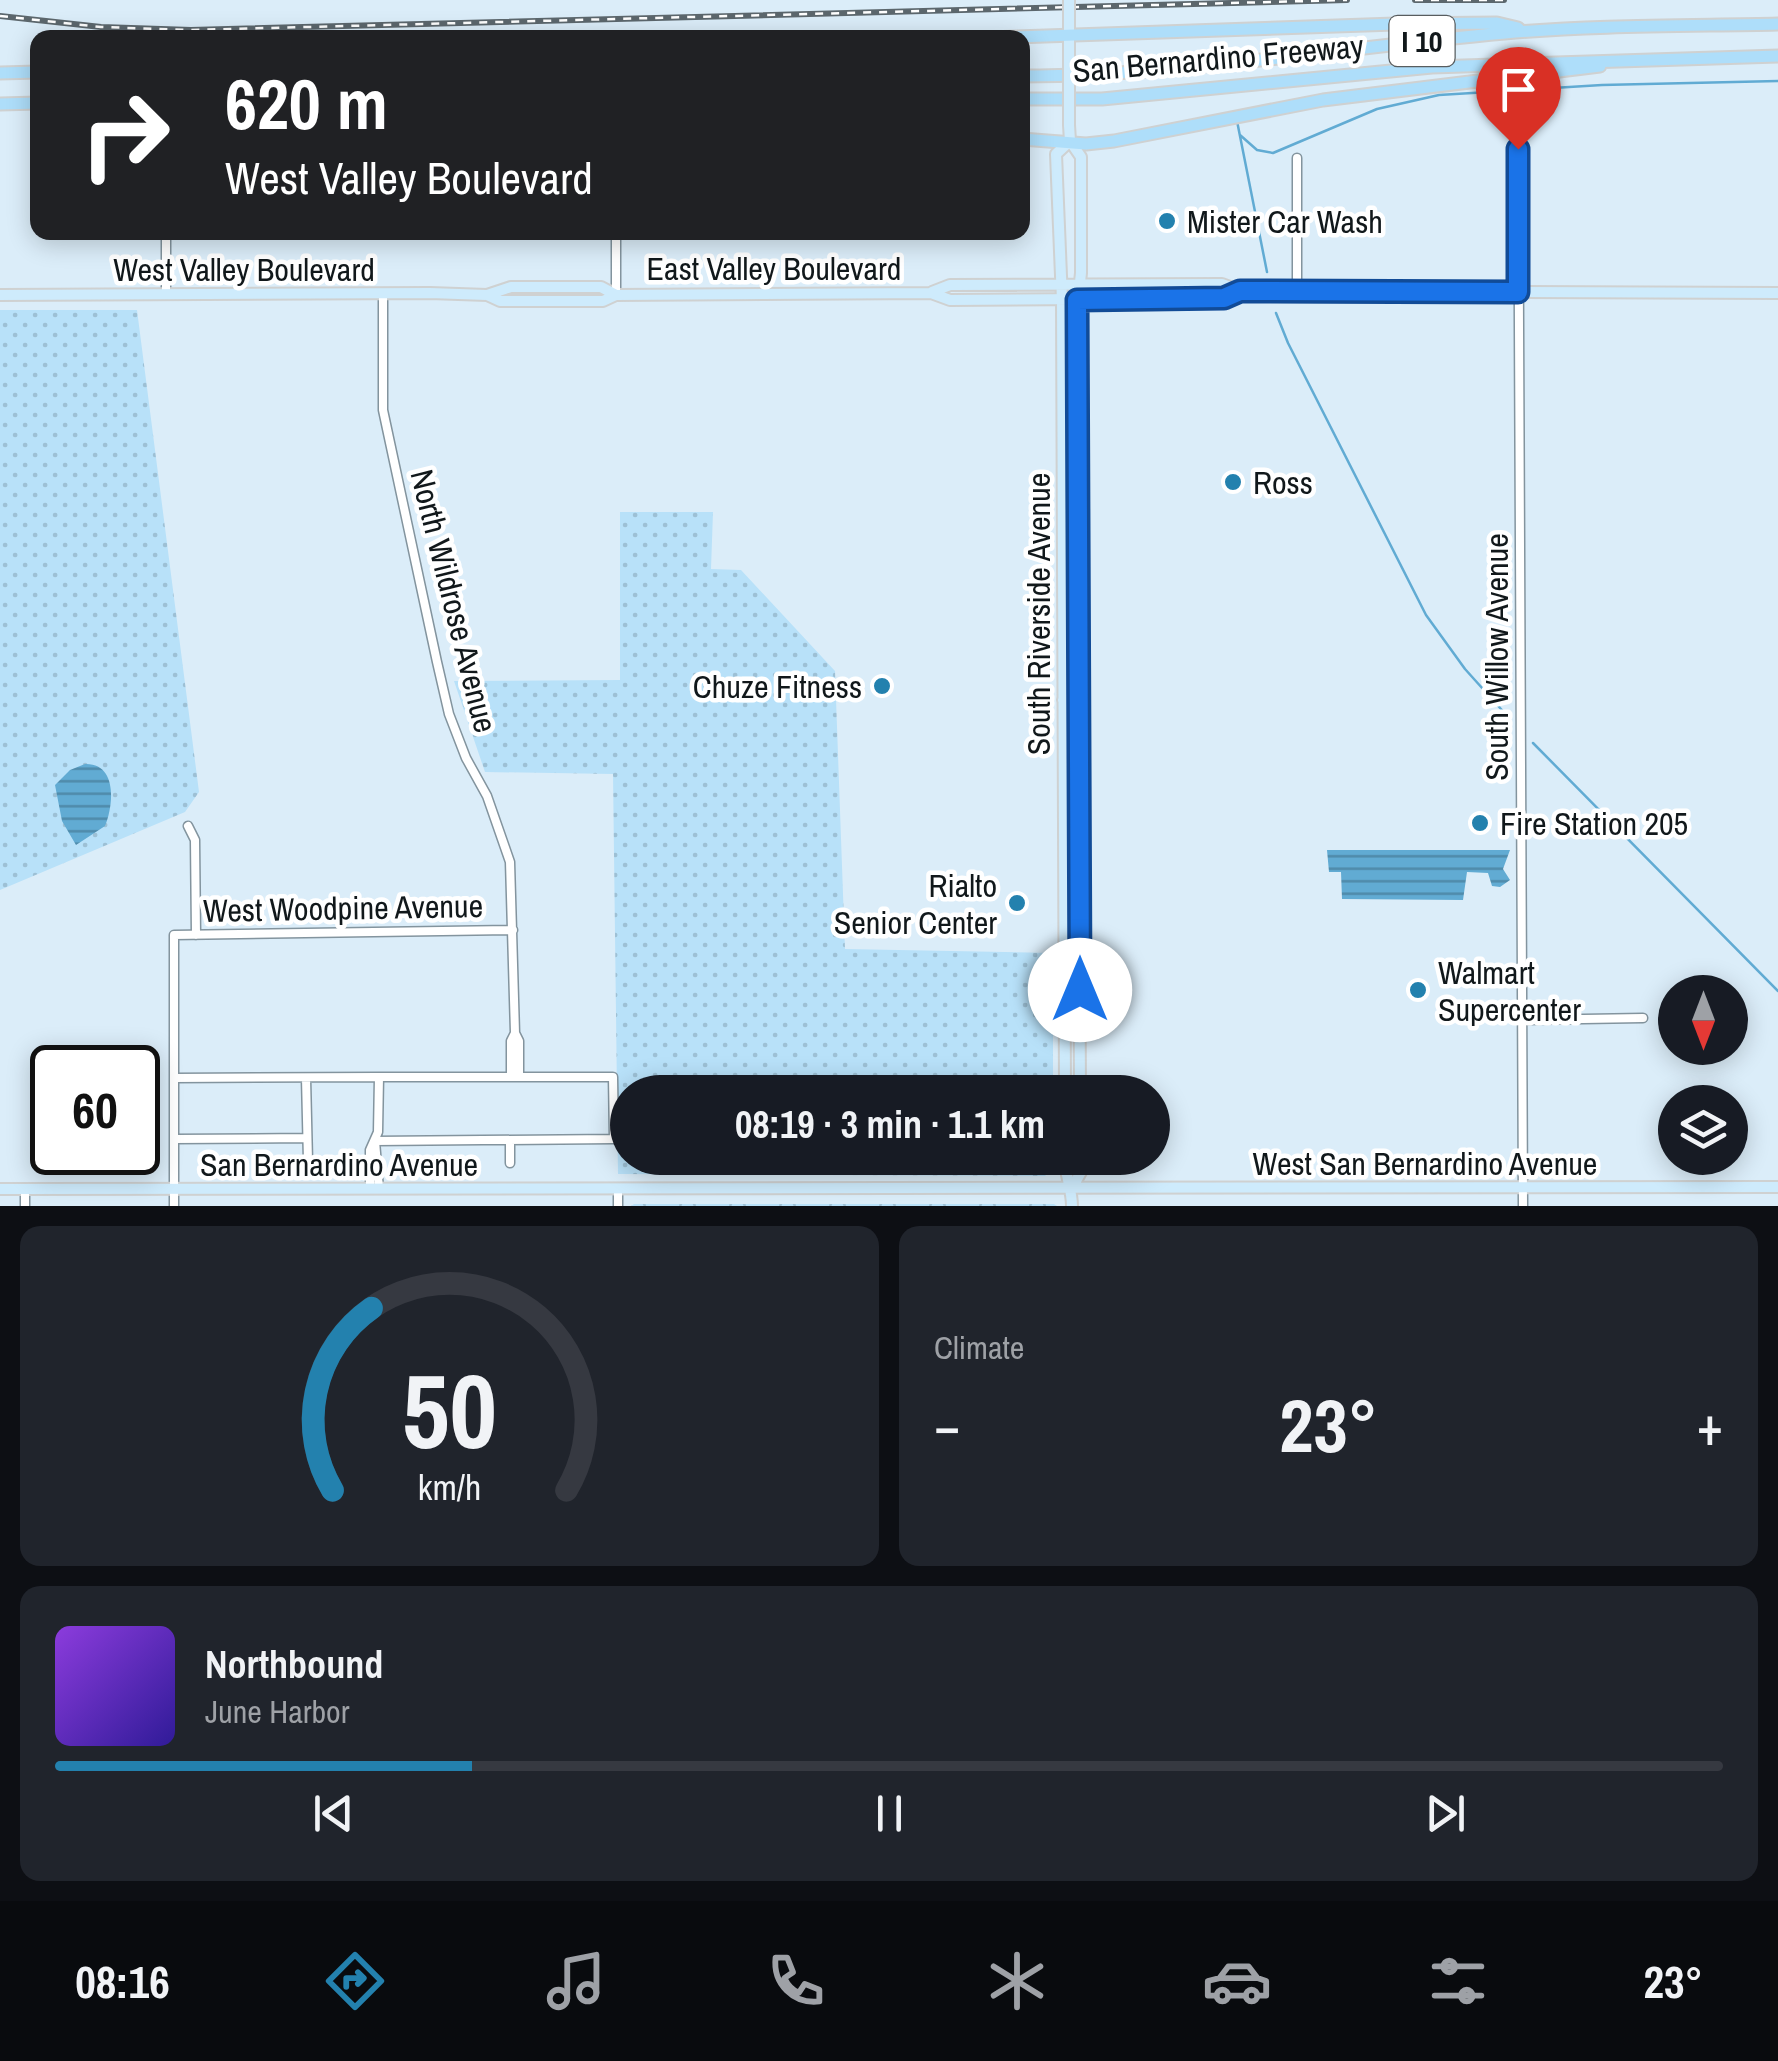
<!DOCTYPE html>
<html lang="en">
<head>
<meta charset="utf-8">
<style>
	:root { --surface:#171b24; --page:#20242c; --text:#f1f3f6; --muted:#9ea1a6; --line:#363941; --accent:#2381ae }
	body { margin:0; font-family:"Archivo Narrow",sans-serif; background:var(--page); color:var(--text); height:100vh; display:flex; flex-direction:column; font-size:38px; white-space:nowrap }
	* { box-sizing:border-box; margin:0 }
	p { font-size:32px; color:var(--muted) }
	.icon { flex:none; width:55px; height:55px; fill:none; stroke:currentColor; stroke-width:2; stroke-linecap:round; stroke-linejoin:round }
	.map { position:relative; height:1206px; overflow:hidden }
	.drawer { display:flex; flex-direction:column; gap:20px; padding:20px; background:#0d0f14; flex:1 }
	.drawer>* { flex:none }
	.guide { position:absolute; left:30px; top:30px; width:1000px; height:210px; border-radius:20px; box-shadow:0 5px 25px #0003; background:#202124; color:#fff; overflow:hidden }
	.needle { width:65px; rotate:180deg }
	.fabs { position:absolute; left:1658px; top:975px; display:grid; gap:20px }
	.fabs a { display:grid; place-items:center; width:90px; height:90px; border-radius:50%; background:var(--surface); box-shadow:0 5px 25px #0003; font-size:50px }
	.speed { position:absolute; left:30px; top:1045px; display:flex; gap:20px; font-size:50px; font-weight:700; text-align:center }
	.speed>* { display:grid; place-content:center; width:130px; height:130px; border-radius:50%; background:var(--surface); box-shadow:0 5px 25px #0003; line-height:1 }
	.speed .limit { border:5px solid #111; border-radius:15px; background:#fff; color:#111 }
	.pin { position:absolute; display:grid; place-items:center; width:85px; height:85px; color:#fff; margin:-102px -42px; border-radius:50% 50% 50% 0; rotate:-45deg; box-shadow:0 0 10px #0007 }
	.pin .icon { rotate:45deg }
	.me { position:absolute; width:110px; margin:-55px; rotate:0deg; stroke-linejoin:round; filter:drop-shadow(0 0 8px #0008) }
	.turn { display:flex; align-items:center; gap:35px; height:210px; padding:0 30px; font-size:45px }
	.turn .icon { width:130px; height:130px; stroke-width:2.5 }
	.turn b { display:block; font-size:70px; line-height:85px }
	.big { font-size:75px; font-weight:800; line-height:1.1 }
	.drawer .card { flex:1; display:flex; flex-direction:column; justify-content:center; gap:15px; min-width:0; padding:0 35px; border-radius:20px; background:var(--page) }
	.drawer .dial { align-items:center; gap:0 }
	.dial svg { height:260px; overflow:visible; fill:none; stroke:var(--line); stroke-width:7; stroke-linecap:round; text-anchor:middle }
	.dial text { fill:var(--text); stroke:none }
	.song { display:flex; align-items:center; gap:30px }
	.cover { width:120px; height:120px; border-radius:15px; background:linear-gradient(135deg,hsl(270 70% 55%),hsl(250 70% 35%)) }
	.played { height:10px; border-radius:5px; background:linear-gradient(90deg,var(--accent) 25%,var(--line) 25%) }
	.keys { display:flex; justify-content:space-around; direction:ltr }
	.heat { display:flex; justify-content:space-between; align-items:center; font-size:55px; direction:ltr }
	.drawer .tiles { flex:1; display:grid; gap:20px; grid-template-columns:1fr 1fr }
	.card:last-child { grid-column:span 2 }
	.trip { position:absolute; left:610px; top:1075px; width:560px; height:100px; border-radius:50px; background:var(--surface); box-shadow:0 5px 25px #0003; font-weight:800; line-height:100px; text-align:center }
	.tabs { display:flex; height:160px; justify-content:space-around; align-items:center; background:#090b0e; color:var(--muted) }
	.tabs .icon { width:70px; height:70px }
	.tabs .selected { color:var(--accent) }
	.tabs b { font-size:45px; color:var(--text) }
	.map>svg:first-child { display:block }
	.grass { fill:url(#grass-dots) }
	.park { fill:url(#park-crowns) }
	.water { fill:url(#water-rules) }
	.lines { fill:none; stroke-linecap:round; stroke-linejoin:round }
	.stream { stroke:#61abd3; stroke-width:2.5 }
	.minor-casing { stroke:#83949e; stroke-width:11 }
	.major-casing { stroke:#cfd1d1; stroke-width:14 }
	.highway-casing { stroke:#cfd1d1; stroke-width:15 }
	.minor { stroke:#fff; stroke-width:8 }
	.major { stroke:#ceebfc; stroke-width:10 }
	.highway { stroke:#aedefa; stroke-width:11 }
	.rail-casing { stroke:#5c676d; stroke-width:6 }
	.rail { stroke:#fff; stroke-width:2.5; stroke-dasharray:8; stroke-linecap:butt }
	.major-bridge-casing { stroke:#cfd1d1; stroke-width:14; stroke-linecap:butt }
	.major-bridge { stroke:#ceebfc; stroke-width:10 }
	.route-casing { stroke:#114b97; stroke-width:25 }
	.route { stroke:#1a73e8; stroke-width:18 }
	.poi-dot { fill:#2381ae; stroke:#fff; stroke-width:4 }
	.labels { text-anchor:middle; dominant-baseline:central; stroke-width:9; stroke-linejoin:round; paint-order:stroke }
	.shield { fill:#fff; stroke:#585d5f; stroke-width:2.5 }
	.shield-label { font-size:30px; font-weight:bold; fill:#11181b }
	.street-label { font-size:32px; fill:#11181b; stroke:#fff }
	.poi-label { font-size:32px; fill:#11181b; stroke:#fff; text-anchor:start }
</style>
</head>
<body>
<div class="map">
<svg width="1778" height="1206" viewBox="0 0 1778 1206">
	<defs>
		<pattern id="grass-dots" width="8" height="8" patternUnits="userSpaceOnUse" patternTransform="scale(2.5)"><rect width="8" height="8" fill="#b8e1f9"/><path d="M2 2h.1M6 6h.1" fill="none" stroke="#9dc0d5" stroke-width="1.8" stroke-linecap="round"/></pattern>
		<pattern id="park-crowns" width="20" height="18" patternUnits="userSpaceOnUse" patternTransform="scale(2.5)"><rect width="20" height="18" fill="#b8e1f9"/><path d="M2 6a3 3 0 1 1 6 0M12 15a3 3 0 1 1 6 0" fill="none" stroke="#9dc0d5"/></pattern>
		<pattern id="water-rules" width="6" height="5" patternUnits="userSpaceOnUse" patternTransform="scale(2.5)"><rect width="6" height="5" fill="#61abd3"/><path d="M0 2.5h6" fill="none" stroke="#4f8aaa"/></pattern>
	</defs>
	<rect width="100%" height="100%" fill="#dbedf9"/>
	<path class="grass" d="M 0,310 L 137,310 L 199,792 L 185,812 L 0,890 Z
		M 620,512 L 713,512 L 711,569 L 741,570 L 835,671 L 845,949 L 1053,953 L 1053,1092 L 628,1092 L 628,1158 L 1054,1158 L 1054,1167 L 1045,1176 L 618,1174 L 613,774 L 485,772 L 454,681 L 620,680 Z"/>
	<path class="park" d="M 634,1204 L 1054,1204 L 1057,1206 L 631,1206 Z"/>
	<path class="water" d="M 85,764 C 117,763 114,804 105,826 L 76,845 L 62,821 L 55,785 L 70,770 Z
		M 1327,850 L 1510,850 L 1503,869 L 1510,880 L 1500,887 L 1492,886 L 1488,873 L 1467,872 L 1463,900 L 1342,899 L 1341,872 L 1329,872 Z"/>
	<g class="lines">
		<path class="stream" d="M 1237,121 L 1267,272
			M 1240,135 L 1257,150 L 1273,153 L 1377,109 L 1439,95 L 1602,85 L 1778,81
			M 1276,313 L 1288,343 L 1426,615 L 1465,669 L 1509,718
			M 1533,743 L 1778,991"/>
		<g class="minor-casing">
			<path id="minor" d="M 1518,108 L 1523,1206
				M 1297,158 L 1297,291
				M 616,232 L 616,295
				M 383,293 L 383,410 L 437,662 L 449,714 L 466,758 L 487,796 L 510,862 L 515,1033
				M 166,295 L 166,232
				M 188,826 L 195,840 L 196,935
				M 1522,1020 L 1643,1018
				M 511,1076 L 511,1041 L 515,1033 L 519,1041 L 519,1076
				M 174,1078 L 379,1077 L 378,1132 L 370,1150 L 370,1189
				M 306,1078 L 308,1161
				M 174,1139 L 307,1138
				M 510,1140 L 510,1163
				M 375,1141 L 614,1139 L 613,1077 L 379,1077
				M 375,1141 L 379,1189
				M 618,1190 L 618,1206
				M 25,1206 L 25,1189
				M 174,1206 L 174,935 L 513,930"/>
		</g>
		<g class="major-casing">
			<path id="major" d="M 1069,18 L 1069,67
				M 1069,125 L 1070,141 L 1081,157 L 1081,273 L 1076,319 L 1080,1092
				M 932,292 L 950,285 L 1222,284 L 1241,291 L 1778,293
				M 0,295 L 430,293 L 487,295 L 500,301 L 603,301 L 616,295 L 931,293 L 950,300 L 1224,298 L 1241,291
				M 487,295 L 511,287 L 601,287 L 616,295
				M 1063,700 L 1070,709 L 1072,742 L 1079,749
				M 1065,1092 L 1062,300 L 1056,154 L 1070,141
				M 1065,1158 C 1065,1175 1072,1189 1072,1206
				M 1072,1188 L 1081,1172 L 1081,1158
				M 0,1189 L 1778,1187"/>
		</g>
		<g class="highway-casing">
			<path id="highway" d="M 989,38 L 1395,24 L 1497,23 L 1518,28
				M 0,73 L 38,72
				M 1022,76 C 1185,76 1344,47 1505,33 C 1596,25 1687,26 1778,24
				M 1022,99 L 1102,99 L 1432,67 L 1778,56
				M 0,104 L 38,103
				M 1022,139 L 1086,144 L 1114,141 L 1323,100 L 1600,66"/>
		</g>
		<use href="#minor" class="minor"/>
		<use href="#major" class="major"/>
		<use href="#highway" class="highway"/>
		<g class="rail-casing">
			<path id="rail" d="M 1415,0 L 1504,0
				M 0,16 L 101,27 L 191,30 L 1347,0"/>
		</g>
		<use href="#rail" class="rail"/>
		<g class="major-bridge-casing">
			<path id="major-bridge" d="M 1069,0 L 1069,18
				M 1069,67 L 1069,125"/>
		</g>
		<use href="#major-bridge" class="major-bridge"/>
	</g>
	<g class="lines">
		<g class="route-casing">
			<path id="route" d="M 1080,990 L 1077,300 L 1224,298 L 1240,291 L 1518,292 L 1518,149"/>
		</g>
		<use href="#route" class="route"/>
	</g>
	<g class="poi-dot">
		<circle cx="1167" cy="221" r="10"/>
		<circle cx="1233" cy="482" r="10"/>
		<circle cx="882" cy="686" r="10"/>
		<circle cx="1480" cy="823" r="10"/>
		<circle cx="1017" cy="903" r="10"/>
		<circle cx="1418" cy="990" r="10"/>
	</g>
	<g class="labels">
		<rect class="shield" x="1389.5" y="16" width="65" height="50" rx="8"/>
		<g class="shield-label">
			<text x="1422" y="41">I 10</text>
		</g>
		<g class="street-label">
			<text transform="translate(1218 58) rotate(-5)">San Bernardino Freeway</text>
			<text x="774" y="268">East Valley Boulevard</text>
			<text x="244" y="269">West Valley Boulevard</text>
			<text transform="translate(454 601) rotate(76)">North Wildrose Avenue</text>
			<text transform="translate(1038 614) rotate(-90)">South Riverside Avenue</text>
			<text transform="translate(1496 657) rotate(-90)">South Willow Avenue</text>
			<text transform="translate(343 908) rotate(-1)">West Woodpine Avenue</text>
			<text x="1425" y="1163">West San Bernardino Avenue</text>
			<text x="339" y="1164">San Bernardino Avenue</text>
		</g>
		<g class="poi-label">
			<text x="1187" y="221">Mister Car Wash</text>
			<text x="1253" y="482">Ross</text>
			<text x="862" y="686" text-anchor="end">Chuze Fitness</text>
			<text x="1500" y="823">Fire Station 205</text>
			<text x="997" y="885" text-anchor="end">Rialto<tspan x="997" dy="37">Senior Center</tspan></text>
			<text x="1438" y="972">Walmart<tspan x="1438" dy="37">Supercenter</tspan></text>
		</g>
	</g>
</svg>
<div class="fabs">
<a><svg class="needle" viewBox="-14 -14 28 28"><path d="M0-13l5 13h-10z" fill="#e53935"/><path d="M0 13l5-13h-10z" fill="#9ea1a6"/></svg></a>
<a><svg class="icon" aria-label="layers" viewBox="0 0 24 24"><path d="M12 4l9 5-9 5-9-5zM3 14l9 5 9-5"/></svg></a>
</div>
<div class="speed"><div class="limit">60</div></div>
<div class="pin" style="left:1518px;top:149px;background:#d93025"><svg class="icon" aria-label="arrive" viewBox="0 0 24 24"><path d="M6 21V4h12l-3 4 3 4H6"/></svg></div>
<svg class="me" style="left:1080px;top:990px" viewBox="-20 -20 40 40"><circle r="19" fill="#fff"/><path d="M0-13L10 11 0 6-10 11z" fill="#1a73e8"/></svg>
<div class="trip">08:19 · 3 min · 1.1 km</div>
<div class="guide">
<div class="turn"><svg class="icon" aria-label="right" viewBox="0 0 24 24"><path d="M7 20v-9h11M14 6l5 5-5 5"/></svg><div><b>620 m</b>West Valley Boulevard</div></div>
</div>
</div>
<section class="drawer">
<div class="tiles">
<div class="card dial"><svg viewBox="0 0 100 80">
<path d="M14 69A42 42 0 1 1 86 69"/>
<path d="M14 69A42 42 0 0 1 26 13" stroke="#2381ae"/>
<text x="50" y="56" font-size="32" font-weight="700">50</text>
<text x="50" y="72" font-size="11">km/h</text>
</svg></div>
<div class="card"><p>Climate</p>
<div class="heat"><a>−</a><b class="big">23°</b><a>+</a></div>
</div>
<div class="card">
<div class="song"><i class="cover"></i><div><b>Northbound</b><p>June Harbor</p></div></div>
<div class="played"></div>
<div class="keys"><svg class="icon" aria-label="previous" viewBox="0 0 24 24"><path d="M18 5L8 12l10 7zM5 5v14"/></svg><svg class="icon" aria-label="pause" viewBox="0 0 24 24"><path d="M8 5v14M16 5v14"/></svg><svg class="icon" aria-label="next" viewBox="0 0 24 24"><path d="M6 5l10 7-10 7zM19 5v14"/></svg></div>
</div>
</div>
</section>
<nav class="tabs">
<b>08:16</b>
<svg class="icon selected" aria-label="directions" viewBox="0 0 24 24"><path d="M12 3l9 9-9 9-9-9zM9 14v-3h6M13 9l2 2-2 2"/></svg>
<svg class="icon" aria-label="music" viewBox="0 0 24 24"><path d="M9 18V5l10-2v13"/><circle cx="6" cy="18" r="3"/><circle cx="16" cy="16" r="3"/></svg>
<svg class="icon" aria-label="phone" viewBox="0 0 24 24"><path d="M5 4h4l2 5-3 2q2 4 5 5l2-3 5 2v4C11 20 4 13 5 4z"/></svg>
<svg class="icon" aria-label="climate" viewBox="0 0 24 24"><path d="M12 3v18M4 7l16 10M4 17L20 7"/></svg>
<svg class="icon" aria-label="car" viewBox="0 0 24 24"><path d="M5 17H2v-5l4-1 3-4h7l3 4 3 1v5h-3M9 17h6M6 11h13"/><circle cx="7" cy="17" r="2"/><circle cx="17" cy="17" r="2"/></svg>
<svg class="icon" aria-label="filters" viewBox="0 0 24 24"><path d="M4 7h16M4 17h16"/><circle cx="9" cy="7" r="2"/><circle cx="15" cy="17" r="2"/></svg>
<b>23°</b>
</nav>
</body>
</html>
